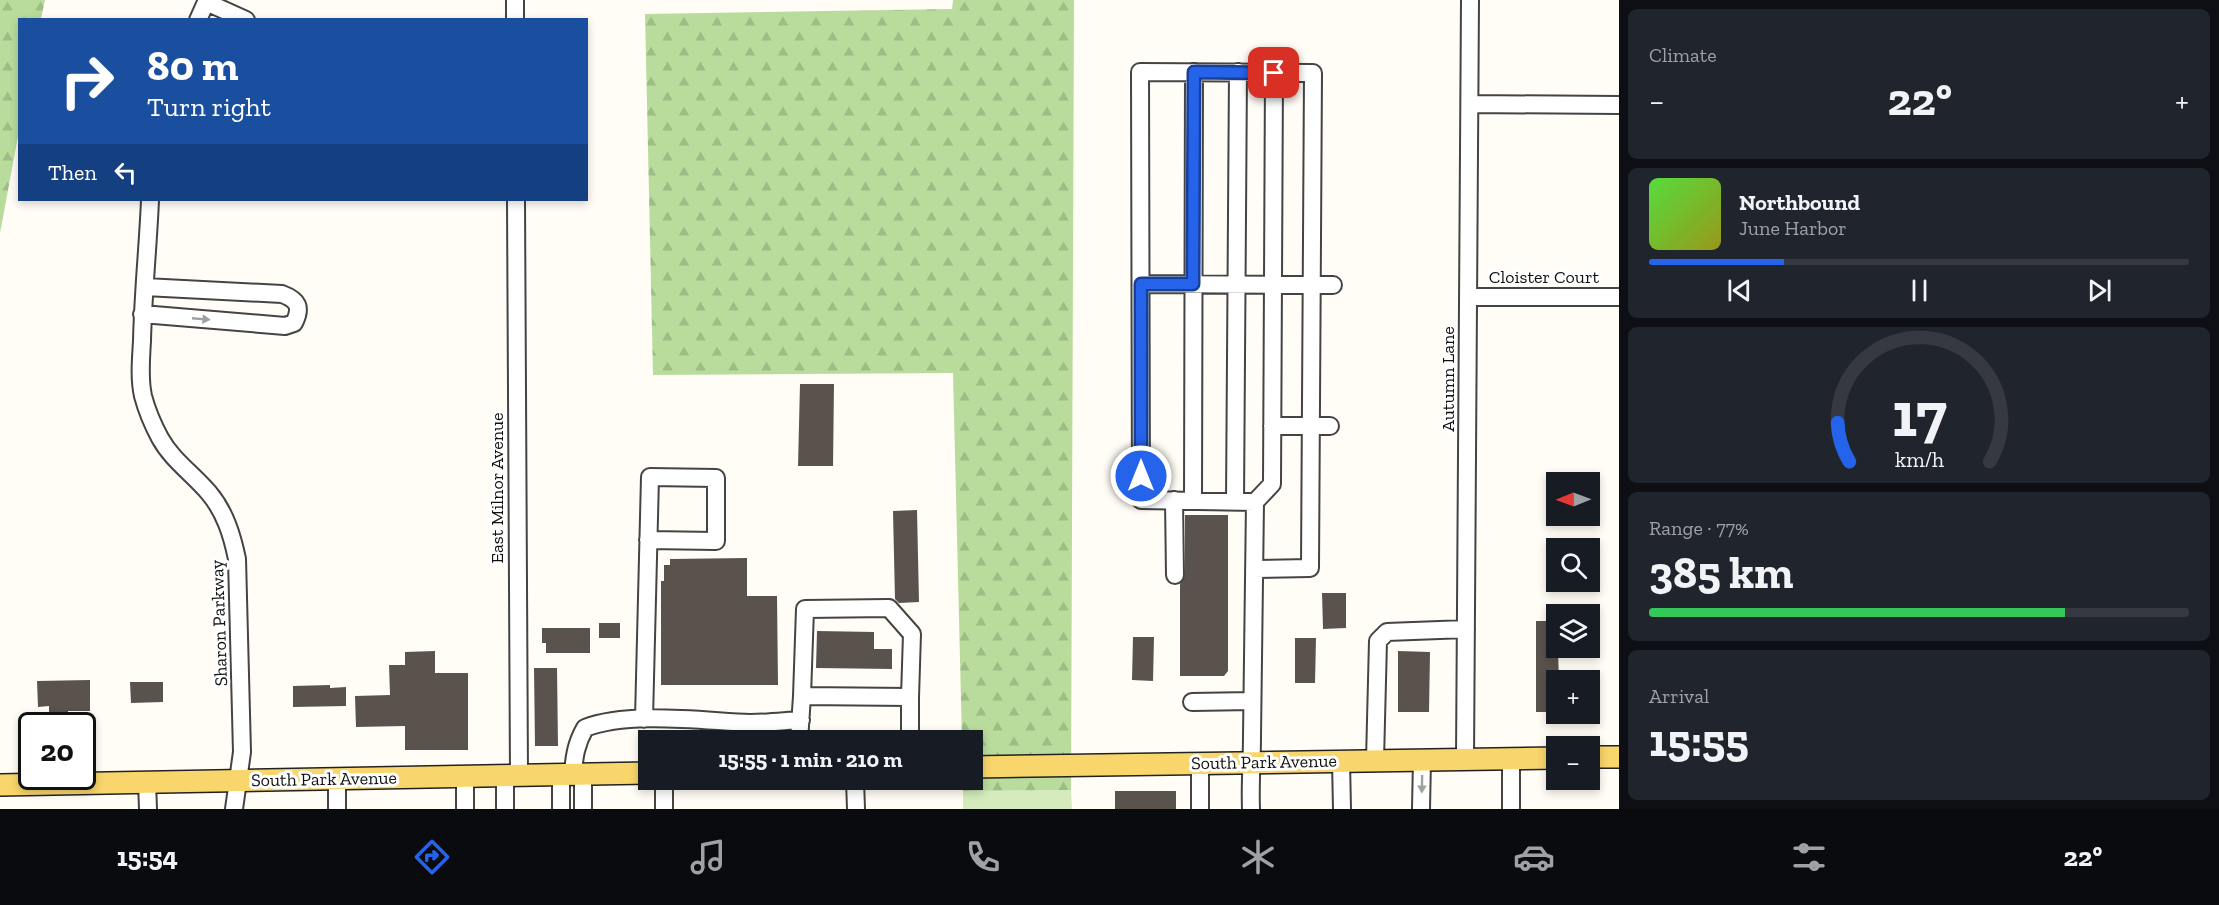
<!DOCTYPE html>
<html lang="en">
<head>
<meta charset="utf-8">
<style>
	:root { --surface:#171b24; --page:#20242c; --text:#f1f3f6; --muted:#9ea1a6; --line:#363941; --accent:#2563eb }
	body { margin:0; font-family:"Zilla Slab",serif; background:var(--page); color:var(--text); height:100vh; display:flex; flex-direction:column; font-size:22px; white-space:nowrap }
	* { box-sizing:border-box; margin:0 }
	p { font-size:20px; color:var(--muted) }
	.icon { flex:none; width:33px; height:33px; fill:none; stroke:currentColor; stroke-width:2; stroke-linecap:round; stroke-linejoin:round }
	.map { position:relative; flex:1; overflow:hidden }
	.sheet { display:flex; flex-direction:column; gap:9px; padding:9px; background:#0d0f14; width:600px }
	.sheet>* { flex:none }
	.top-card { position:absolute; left:18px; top:18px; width:570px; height:183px; border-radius:0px; box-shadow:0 3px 9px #0003; background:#1a4fa0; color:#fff; overflow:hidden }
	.needle { width:39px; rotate:269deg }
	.buttons { position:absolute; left:1546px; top:472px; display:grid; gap:12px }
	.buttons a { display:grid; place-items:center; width:54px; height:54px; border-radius:0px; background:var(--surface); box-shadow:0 3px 9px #0003; font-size:30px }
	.speed { position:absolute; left:18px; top:712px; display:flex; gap:12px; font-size:30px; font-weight:700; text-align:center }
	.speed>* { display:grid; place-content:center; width:78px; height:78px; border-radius:50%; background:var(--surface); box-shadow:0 3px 9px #0003; line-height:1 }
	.speed .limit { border:3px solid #111; border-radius:9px; background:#fff; color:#111 }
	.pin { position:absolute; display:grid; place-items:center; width:51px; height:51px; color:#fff; margin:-26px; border-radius:12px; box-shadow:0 3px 9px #0006 }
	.me { position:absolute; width:66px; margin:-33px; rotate:0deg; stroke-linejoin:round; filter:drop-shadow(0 0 4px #0008) }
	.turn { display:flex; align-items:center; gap:21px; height:126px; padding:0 30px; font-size:27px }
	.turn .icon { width:78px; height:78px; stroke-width:2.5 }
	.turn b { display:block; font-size:42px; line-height:51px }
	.then { display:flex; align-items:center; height:57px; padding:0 30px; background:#0003; gap:12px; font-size:22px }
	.big { font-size:45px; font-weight:700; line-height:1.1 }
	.sheet .card { flex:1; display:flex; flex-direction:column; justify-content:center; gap:9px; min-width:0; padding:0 21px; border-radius:9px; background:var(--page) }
	.sheet .dial { align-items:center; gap:0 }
	.dial svg { height:156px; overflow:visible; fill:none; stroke:var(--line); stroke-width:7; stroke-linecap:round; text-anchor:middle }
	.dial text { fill:var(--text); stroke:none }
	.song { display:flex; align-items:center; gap:18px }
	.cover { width:72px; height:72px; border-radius:9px; background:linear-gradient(135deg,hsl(110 70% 55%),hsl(60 70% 35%)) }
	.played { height:6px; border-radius:3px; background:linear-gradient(90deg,var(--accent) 25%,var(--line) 25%) }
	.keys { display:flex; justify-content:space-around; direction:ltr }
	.heat { display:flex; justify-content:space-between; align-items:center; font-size:33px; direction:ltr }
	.charge { height:9px; border-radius:4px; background:linear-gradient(90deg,#34c759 77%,var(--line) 0) }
	.trip { position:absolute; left:638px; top:730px; width:345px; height:60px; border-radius:0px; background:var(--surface); box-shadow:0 3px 9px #0003; font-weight:700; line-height:60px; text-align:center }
	.tabs { display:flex; height:96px; justify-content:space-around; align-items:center; background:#090b0e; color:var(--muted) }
	.tabs .icon { width:42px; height:42px }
	.tabs .selected { color:var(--accent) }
	.tabs b { font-size:27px; color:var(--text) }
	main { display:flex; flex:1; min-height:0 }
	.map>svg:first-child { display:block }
	.grass { fill:#d5ebbd }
	.forest { fill:url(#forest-firs) }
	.building { fill:#5a524d }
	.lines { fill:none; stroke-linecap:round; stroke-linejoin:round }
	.minor-casing { stroke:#444; stroke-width:20 }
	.major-casing { stroke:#222; stroke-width:24 }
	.minor { stroke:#fff; stroke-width:16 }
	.major { stroke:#f9d66b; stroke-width:21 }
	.oneway { fill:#a0a0a0 }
	.route-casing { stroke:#184099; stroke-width:15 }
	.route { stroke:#2563eb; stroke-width:10 }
	.labels { text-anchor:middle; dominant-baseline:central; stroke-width:6; stroke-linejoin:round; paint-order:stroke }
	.street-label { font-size:18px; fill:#111; stroke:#fff }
</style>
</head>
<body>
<main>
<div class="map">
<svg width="1619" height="809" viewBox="0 0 1619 809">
	<defs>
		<pattern id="forest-firs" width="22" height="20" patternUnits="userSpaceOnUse" patternTransform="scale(1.5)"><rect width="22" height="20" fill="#b9dc9c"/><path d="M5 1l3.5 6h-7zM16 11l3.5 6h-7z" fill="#9ebc85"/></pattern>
	</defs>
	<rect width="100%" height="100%" fill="#fffdf5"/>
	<path class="grass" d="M 1071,790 L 1072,809 L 963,809 L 963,791 Z"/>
	<path class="forest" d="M 0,0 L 45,0 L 41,19 L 20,20 L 19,131 L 0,233 Z
		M 953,0 L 1074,0 L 1071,790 L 963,791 L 962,780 L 972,780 L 972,741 L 962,741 L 953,373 L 653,375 L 645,14 L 952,9 Z"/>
	<path class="building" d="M 800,384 L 834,384 L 833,466 L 798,466 Z
		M 917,510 L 919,602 L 899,603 L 895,599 L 893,511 Z
		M 1185,515 L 1228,515 L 1228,671 L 1224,676 L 1180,676 L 1180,584 L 1185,575 Z
		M 747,558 L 747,596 L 777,596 L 778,685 L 661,685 L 661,581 L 664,581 L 664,565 L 670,565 L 670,559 Z
		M 1322,593 L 1346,593 L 1346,628 L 1323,629 Z
		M 1536,621 L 1557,621 L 1559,681 L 1557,681 L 1557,712 L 1536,712 Z
		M 599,623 L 620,623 L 620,638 L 599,638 Z
		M 542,628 L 590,628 L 590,653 L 546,653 L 546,643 L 542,643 Z
		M 817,631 L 874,632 L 874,649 L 892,649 L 892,669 L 816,668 Z
		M 1133,637 L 1154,637 L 1153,681 L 1132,680 Z
		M 1295,638 L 1316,638 L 1315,683 L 1295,683 Z
		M 435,651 L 435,673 L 468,673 L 468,750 L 405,750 L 405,726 L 356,727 L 355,696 L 390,695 L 389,665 L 405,665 L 405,652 Z
		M 1398,651 L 1430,652 L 1429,712 L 1398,712 Z
		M 534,668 L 557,668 L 558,746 L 535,746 Z
		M 90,680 L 90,711 L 68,711 L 69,726 L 49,726 L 49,706 L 38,707 L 37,681 Z
		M 130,682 L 163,682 L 163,702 L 131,703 Z
		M 330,685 L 330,688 L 346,687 L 346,706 L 293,707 L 293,686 Z
		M 1115,791 L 1176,791 L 1176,809 L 1115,809 Z"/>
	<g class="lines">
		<g class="minor-casing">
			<path id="minor" d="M 515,0 L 515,20
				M 206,2 L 246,20
				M 198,20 L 207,0
				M 1470,104 L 1619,105
				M 150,200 C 148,247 143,294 142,341 C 141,359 139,378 143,396 C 147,411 153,425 160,438 C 172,460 193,474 209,493 C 225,512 232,535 237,559 L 242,752 L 234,809
				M 516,200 L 519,776
				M 1141,284 L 1333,285
				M 1468,297 L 1619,297
				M 142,314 L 285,326 L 294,323 C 302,307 298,300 282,294 L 145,287
				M 1272,426 L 1330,426
				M 1174,500 L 1175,575
				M 1193,501 L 1194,72
				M 1235,502 L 1238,72
				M 1255,502 L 1272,484 L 1274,73
				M 802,696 L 805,609 L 889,608 L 912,634 L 910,697
				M 1192,702 L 1252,701
				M 644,719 L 650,477 L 716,478 L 716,541 L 648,540
				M 753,723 L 754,741
				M 799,741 L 802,696 L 910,697 L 910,741
				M 1511,758 L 1511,809
				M 1465,759 L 1470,0
				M 1375,760 L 1378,641 L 1387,632 L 1466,629
				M 1341,761 L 1342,809
				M 573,775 C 574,757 576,744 585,728 C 629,711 702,721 750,723 C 767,723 784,721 801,720
				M 583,775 L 583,809
				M 465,777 L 465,809
				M 505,777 L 505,809
				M 337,780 L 337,809
				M 664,780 L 664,809
				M 855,780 L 856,809
				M 147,782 L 148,809
				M 561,809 L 561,775
				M 1200,809 L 1200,763
				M 1251,809 C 1250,784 1252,760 1252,736 C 1253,658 1254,580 1255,502 L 1141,500 L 1140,72 L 1313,73 L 1310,568 L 1254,569
				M 1421,809 L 1422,760"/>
		</g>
		<g class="major-casing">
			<path id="major" d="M 1590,757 L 1619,757
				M 972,767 L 1557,758
				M 0,785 L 648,773"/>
		</g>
		<use href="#minor" class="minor"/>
		<use href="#major" class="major"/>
	</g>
	<defs><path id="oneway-solid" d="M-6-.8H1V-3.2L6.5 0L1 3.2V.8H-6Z" transform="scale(1.5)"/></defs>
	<g class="oneway">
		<use href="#oneway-solid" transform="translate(201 319) rotate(5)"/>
		<use href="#oneway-solid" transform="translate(1422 784) rotate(91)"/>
	</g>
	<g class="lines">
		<g class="route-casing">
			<path id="route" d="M 1141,476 L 1141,284 L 1193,284 L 1194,72 L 1274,73"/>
		</g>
		<use href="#route" class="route"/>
	</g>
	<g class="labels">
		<g class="street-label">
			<text x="1544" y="277">Cloister Court</text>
			<text transform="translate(1448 379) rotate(-90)">Autumn Lane</text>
			<text transform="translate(497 488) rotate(-90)">East Milnor Avenue</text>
			<text transform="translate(219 623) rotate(-92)">Sharon Parkway</text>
			<text transform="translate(1264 762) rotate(-1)">South Park Avenue</text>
			<text transform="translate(324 779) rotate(-1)">South Park Avenue</text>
		</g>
	</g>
</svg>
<div class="buttons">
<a><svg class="needle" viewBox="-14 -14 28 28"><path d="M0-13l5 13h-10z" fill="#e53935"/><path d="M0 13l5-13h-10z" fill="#9ea1a6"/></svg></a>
<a><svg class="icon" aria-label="search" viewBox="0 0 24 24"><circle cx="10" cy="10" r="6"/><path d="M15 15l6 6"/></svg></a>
<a><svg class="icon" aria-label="layers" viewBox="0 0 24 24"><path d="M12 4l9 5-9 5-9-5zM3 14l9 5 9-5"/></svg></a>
<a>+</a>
<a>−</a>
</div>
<div class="speed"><div class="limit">20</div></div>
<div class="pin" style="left:1274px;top:73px;background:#d93025"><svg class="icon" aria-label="arrive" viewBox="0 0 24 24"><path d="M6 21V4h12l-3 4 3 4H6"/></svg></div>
<svg class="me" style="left:1141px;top:476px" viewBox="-20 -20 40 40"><circle r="17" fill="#2563eb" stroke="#fff" stroke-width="3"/><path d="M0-11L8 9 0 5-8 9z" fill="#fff"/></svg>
<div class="trip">15:55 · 1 min · 210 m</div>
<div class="top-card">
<div class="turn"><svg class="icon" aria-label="right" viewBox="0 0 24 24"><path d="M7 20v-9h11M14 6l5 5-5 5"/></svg><div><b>80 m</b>Turn right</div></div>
<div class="then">Then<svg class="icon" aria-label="left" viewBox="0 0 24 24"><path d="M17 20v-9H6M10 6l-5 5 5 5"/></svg></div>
</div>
</div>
<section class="sheet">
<div class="card"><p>Climate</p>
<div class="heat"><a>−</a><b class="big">22°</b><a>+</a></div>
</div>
<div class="card">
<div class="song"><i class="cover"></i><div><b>Northbound</b><p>June Harbor</p></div></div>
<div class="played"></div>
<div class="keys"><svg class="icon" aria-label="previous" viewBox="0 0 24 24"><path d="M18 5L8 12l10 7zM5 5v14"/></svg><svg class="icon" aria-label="pause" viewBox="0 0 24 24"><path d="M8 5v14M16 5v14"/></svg><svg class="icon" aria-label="next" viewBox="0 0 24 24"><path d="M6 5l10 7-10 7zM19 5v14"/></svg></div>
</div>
<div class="card dial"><svg viewBox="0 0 100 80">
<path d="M14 69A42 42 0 1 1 86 69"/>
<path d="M14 69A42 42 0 0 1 8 49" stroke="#2563eb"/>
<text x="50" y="56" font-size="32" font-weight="700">17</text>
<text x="50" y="72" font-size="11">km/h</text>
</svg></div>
<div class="card"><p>Range · 77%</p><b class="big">385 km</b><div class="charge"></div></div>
<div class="card"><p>Arrival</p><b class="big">15:55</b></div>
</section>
</main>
<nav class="tabs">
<b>15:54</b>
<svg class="icon selected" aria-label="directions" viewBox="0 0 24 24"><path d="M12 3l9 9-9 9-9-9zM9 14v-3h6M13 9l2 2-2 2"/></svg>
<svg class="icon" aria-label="music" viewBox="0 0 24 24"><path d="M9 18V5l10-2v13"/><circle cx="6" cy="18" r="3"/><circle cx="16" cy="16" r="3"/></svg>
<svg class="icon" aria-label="phone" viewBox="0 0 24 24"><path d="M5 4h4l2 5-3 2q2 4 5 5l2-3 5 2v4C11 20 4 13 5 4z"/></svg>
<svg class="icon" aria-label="climate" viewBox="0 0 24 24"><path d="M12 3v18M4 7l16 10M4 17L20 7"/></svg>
<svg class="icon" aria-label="car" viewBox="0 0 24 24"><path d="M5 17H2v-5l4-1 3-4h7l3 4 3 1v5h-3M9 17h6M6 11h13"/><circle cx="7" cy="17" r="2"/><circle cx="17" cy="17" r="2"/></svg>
<svg class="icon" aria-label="filters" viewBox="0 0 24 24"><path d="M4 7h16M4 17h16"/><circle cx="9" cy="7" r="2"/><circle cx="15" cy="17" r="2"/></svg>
<b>22°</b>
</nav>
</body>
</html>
